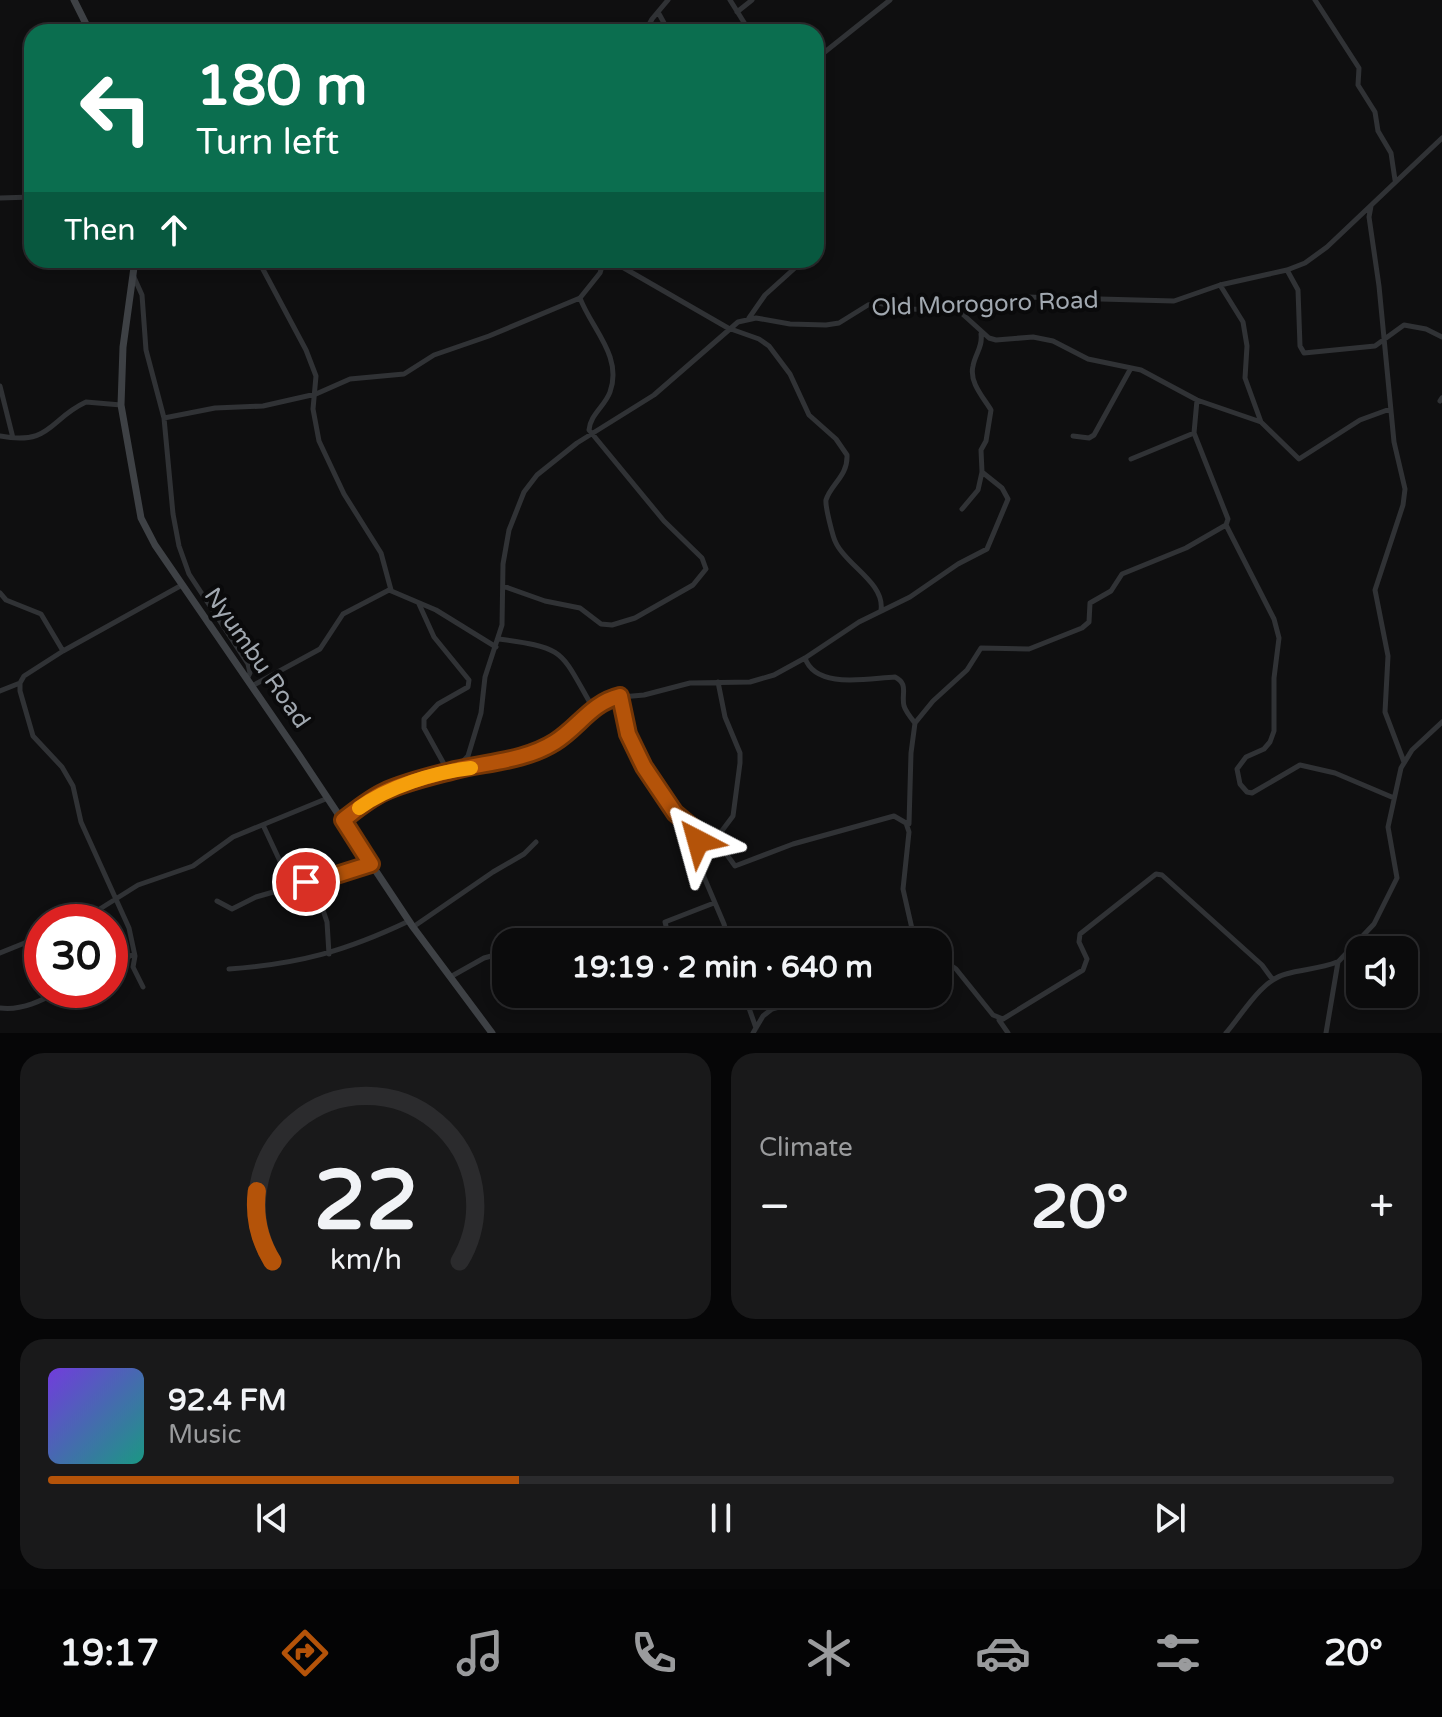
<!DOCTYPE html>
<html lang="en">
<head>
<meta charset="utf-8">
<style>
	:root { --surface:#0b0b0c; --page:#19191a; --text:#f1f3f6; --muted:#9a9b9d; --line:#2b2b2d; --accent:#b45309 }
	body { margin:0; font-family:"Varela Round",sans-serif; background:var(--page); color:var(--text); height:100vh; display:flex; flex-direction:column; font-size:30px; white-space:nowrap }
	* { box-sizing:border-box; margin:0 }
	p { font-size:26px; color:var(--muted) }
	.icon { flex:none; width:44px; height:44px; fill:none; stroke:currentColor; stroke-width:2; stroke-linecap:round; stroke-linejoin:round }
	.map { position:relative; height:1033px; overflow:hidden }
	.details { display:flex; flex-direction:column; gap:20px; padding:20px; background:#060607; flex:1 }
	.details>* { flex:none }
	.hud { position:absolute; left:24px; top:24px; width:800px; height:244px; border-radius:24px; box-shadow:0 4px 12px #0003,0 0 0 2px var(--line); background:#0b6e4f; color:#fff; overflow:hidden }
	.tools { position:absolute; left:1346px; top:936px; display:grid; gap:16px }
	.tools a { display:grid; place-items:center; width:72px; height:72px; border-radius:16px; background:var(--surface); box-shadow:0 4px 12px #0003,0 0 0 2px var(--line); font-size:40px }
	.speed { position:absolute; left:24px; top:904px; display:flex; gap:16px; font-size:40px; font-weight:700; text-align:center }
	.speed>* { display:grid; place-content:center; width:104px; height:104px; border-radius:50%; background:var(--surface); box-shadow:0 4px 12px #0003,0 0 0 2px var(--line); line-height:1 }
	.speed .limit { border:12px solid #d22; background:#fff; color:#111 }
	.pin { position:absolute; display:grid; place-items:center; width:68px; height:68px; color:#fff; margin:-34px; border:4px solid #fff; border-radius:50%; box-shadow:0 2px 8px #0007 }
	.me { position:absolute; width:88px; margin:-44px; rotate:321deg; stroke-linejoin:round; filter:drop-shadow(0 0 6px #0008) }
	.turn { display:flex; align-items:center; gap:28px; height:168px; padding:0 40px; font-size:36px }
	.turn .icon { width:104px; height:104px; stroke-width:2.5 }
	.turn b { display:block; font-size:56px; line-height:68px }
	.then { display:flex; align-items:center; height:76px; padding:0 40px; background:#0003; gap:16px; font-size:30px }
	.big { font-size:60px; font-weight:700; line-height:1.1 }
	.details .card { flex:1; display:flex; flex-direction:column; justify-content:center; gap:12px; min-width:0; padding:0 28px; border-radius:24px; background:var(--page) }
	.details .dial { align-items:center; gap:0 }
	.dial svg { height:208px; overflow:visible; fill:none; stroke:var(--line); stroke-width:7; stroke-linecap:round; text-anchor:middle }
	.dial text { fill:var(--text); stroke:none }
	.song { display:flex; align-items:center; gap:24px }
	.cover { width:96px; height:96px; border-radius:12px; background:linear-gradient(135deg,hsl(260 70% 55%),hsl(170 70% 35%)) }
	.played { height:8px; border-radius:4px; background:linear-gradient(90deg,var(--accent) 35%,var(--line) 35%) }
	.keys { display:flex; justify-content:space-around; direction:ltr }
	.heat { display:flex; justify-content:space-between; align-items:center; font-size:44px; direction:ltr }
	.details .tiles { flex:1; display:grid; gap:20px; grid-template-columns:1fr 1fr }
	.card:last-child { grid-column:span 2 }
	.trip { position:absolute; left:492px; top:928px; width:460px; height:80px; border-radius:24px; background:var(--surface); box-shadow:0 4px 12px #0003,0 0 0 2px var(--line); font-weight:700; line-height:80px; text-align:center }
	.tab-bar { display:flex; height:128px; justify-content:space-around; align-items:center; background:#040405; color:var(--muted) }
	.tab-bar .icon { width:56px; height:56px }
	.tab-bar .selected { color:var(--accent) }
	.tab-bar b { font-size:36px; color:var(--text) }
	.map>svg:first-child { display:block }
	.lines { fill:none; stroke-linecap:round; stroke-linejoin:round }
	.street { stroke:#303235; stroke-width:5 }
	.secondary { stroke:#3e4145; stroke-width:7 }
	.route-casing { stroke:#753606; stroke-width:20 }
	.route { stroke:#b45309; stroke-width:14 }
	.slow { stroke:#f59e0b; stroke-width:14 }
	.labels { text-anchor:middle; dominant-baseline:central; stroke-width:8; stroke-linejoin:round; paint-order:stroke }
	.street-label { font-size:24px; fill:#a1a8b0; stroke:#0a0a0b }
</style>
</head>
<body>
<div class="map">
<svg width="1442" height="1033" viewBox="0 0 1442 1033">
	<rect width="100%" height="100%" fill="#0f0f10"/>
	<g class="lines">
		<path class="street" d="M 730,0 L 750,32
			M 1315,0 L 1359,68 L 1358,85 L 1375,112 L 1378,131 L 1391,153 L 1395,180
			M 658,12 L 669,32
			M 737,12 L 752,0
			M 645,32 L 652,19 L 668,0
			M 816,59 L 890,0
			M 0,198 L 32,197
			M 1371,206 L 1369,217 L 1379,286 L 1394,442 L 1405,489 L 1403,505 L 1375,590 L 1388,656 L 1385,712 L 1404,762
			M 258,260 L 306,350 L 316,376 L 313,409 L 319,441 L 344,494 L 381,553 L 391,590
			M 610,260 L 728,328 L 759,339 L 769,346 L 790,374 L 809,415 L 836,439 L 847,455 C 848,476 831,484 826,500 C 825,506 833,538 836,543 C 846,565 885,583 881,610
			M 1287,270 L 1298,290 L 1300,346 L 1304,353 L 1375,346 L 1404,325 L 1426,329 L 1442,337
			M 133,275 L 142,295 L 146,350 L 164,418 L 173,514 L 179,546 L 189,574 L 248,664 L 250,673 L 247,679
			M 1220,285 L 1243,322 L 1247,346 L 1245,378 L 1261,422
			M 957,309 L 989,338 L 996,340 L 1033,337 L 1053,341 L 1088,359 L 1141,370 L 1197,400 L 1261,422 L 1299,459 L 1360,420 L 1390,409
			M 749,318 L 765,295 L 796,267 L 794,260
			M 0,386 L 13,438
			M 1440,401 L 1442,398
			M 164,418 L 215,408 L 263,406 L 316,394 L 350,379 L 404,374 L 434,355 L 489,336 L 580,298
			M 0,436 C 51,446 49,419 86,402 L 121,405
			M 1073,436 L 1089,438 L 1094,435 L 1131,368
			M 1131,459 L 1194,433
			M 962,509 L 978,490 L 982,472 L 981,450 L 986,441 L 991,410 C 983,397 969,382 973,366 C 975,354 983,347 981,334
			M 1226,525 L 1274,619 L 1279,638 L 1274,678 L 1274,731 L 1270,742 L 1264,749 L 1246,757 L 1237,769 L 1240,784 L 1247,792 L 1252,793 L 1300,765 L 1335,773 L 1394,798
			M 503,586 L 545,601 L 580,608 L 601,624 L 612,625 L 635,618 L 693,585 L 706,569 L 702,558 L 664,521 L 589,430 C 590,415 605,406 610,392 C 623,356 591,328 580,298 L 600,273 L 604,260
			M 0,593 L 6,600 L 41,614 L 63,651
			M 419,604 L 434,637 L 469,680 L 468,687 L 438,704 L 424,719 L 424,728 L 449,773
			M 499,639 C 567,648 560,651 593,708
			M 805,658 C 816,690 869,678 895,677 C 909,684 901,694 904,706 C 906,712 911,718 915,723 L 911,753 L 909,824
			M 252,686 L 320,649 L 343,614 L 389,590 L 436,610 L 496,647
			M 0,691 L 20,683
			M 620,696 L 632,742 L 667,803 L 698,832 L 717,841 L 735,866 L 793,844 L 894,816 L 906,823 L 909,832 L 903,889 L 915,942
			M 915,723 L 933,701 L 967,670 L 981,648 L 1029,649 L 1082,628 L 1089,622 L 1090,603 L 1111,591 L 1122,574 L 1186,548 L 1226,525 L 1228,519 L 1194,433 L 1197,400
			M 456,770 L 507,761 L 540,749 L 555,742 L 593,708 L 610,698 L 644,695 L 690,683 L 750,682 L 774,675 L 805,658 L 859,622 L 910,597 L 958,564 L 987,549 L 1008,499 L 1002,488 L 982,472
			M 343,820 L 386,791 L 455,770 L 468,756 L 481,713 L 485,677 L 502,625 L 503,564 L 509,530 L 524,492 L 537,475 L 577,443 L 654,395 L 738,322 L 756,318 L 790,324 L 826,325 L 839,323 L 868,305 L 878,303 L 908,309 L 942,310 L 1026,297 L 1174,301 L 1220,285 L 1287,270 L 1305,263 L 1327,247 L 1442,138
			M 263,825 L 286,874
			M 698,832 L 704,877 L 724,924 L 729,942
			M 715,840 L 733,816 L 740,763 L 740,753 L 725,717 L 718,682
			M 313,880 L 327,922 L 329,954
			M 217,901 L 232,909 L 256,897 L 371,864
			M 72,922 L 95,912 L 138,885 L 193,866 L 233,837 L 328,798
			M 413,927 L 493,872 L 524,854 L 536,842
			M 667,942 L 669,938 L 665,922 L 714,903
			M 0,953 L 42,936
			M 110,966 L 134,954
			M 938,966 L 949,964 L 956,969 L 993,1015 L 1003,1019 L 1083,970 L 1087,959 L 1079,942 L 1080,934 L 1156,874 L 1162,875 L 1262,965 L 1273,980
			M 229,969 C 299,964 346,951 409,921
			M 452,976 L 484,958 L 506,952
			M 143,987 L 133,967 L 135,956 L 129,928 L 81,822 L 73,786 L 62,767 L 33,736 L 20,691 L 20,683 L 24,676 L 63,651 L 182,585
			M 744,994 L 756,1028
			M 0,1008 C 22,1011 43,1000 61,990
			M 999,1020 L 1008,1033
			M 753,1033 L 763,1016 L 772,1009 L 825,994
			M 1226,1033 C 1242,1015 1261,980 1286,974 C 1303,969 1320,969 1337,962
			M 1326,1033 L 1338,962 L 1374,924 L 1397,878 L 1388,827 L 1401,768 L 1412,750 L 1442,722"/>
		<path class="secondary" d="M 74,0 L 90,32
			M 135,260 L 123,347 L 121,405 L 141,518 L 155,545 L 299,755 L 413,927 L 492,1033"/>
	</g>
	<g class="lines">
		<g class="route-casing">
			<path id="route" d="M 306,882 L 330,877 L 371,864 L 343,820 C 356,810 369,799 384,792 C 405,782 432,776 455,770 C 488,762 525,761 555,742 C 579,727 591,703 620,696 L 628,734 L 644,767 L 675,813 L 698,832 L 698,841"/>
		</g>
		<use href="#route" class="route"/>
		<path class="slow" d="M 359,808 C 388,787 435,772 471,768"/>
	</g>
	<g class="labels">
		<g class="street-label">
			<text transform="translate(985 304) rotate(-2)">Old Morogoro Road</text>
			<text transform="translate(257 658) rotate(55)">Nyumbu Road</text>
		</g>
	</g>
</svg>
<div class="tools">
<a><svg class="icon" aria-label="sound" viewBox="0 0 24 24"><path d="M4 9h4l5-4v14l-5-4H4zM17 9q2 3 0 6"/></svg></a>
</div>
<div class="speed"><div class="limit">30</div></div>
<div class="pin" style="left:306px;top:882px;background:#d93025"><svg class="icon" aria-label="arrive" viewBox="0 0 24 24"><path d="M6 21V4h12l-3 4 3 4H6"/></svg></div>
<svg class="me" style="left:698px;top:841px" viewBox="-20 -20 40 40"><path d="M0-17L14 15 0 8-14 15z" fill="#b45309" stroke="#fff" stroke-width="4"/></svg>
<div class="trip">19:19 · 2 min · 640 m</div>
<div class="hud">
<div class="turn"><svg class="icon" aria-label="left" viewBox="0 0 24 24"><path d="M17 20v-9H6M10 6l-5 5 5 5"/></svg><div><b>180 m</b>Turn left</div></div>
<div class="then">Then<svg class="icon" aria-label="ahead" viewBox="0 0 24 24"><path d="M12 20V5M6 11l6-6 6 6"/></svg></div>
</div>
</div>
<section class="details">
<div class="tiles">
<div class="card dial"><svg viewBox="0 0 100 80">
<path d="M14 69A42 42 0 1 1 86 69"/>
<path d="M14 69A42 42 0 0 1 8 42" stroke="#b45309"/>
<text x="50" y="56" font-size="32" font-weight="700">22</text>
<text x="50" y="72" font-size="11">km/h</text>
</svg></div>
<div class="card"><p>Climate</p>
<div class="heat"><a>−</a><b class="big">20°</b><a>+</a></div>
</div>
<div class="card">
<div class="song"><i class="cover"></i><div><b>92.4 FM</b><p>Music</p></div></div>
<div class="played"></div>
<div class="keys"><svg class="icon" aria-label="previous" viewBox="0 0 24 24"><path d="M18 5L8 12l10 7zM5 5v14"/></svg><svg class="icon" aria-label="pause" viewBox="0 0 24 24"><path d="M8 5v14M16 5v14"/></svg><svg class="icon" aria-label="next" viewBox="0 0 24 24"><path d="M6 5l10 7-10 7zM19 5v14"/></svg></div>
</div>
</div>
</section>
<nav class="tab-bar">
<b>19:17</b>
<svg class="icon selected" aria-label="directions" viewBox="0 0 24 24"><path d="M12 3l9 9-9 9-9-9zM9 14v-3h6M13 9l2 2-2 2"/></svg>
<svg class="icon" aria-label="music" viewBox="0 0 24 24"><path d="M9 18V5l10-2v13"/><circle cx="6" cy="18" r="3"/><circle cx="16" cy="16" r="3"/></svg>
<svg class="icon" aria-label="phone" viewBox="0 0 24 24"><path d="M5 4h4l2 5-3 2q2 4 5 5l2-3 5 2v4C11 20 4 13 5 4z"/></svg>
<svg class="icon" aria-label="climate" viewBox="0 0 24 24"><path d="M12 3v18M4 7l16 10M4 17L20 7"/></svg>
<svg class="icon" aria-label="car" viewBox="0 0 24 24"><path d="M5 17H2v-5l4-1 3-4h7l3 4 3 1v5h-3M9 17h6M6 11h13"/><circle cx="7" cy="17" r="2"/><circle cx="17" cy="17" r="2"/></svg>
<svg class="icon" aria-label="filters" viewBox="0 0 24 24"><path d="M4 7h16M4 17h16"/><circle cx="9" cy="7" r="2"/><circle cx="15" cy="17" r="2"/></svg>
<b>20°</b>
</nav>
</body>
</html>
